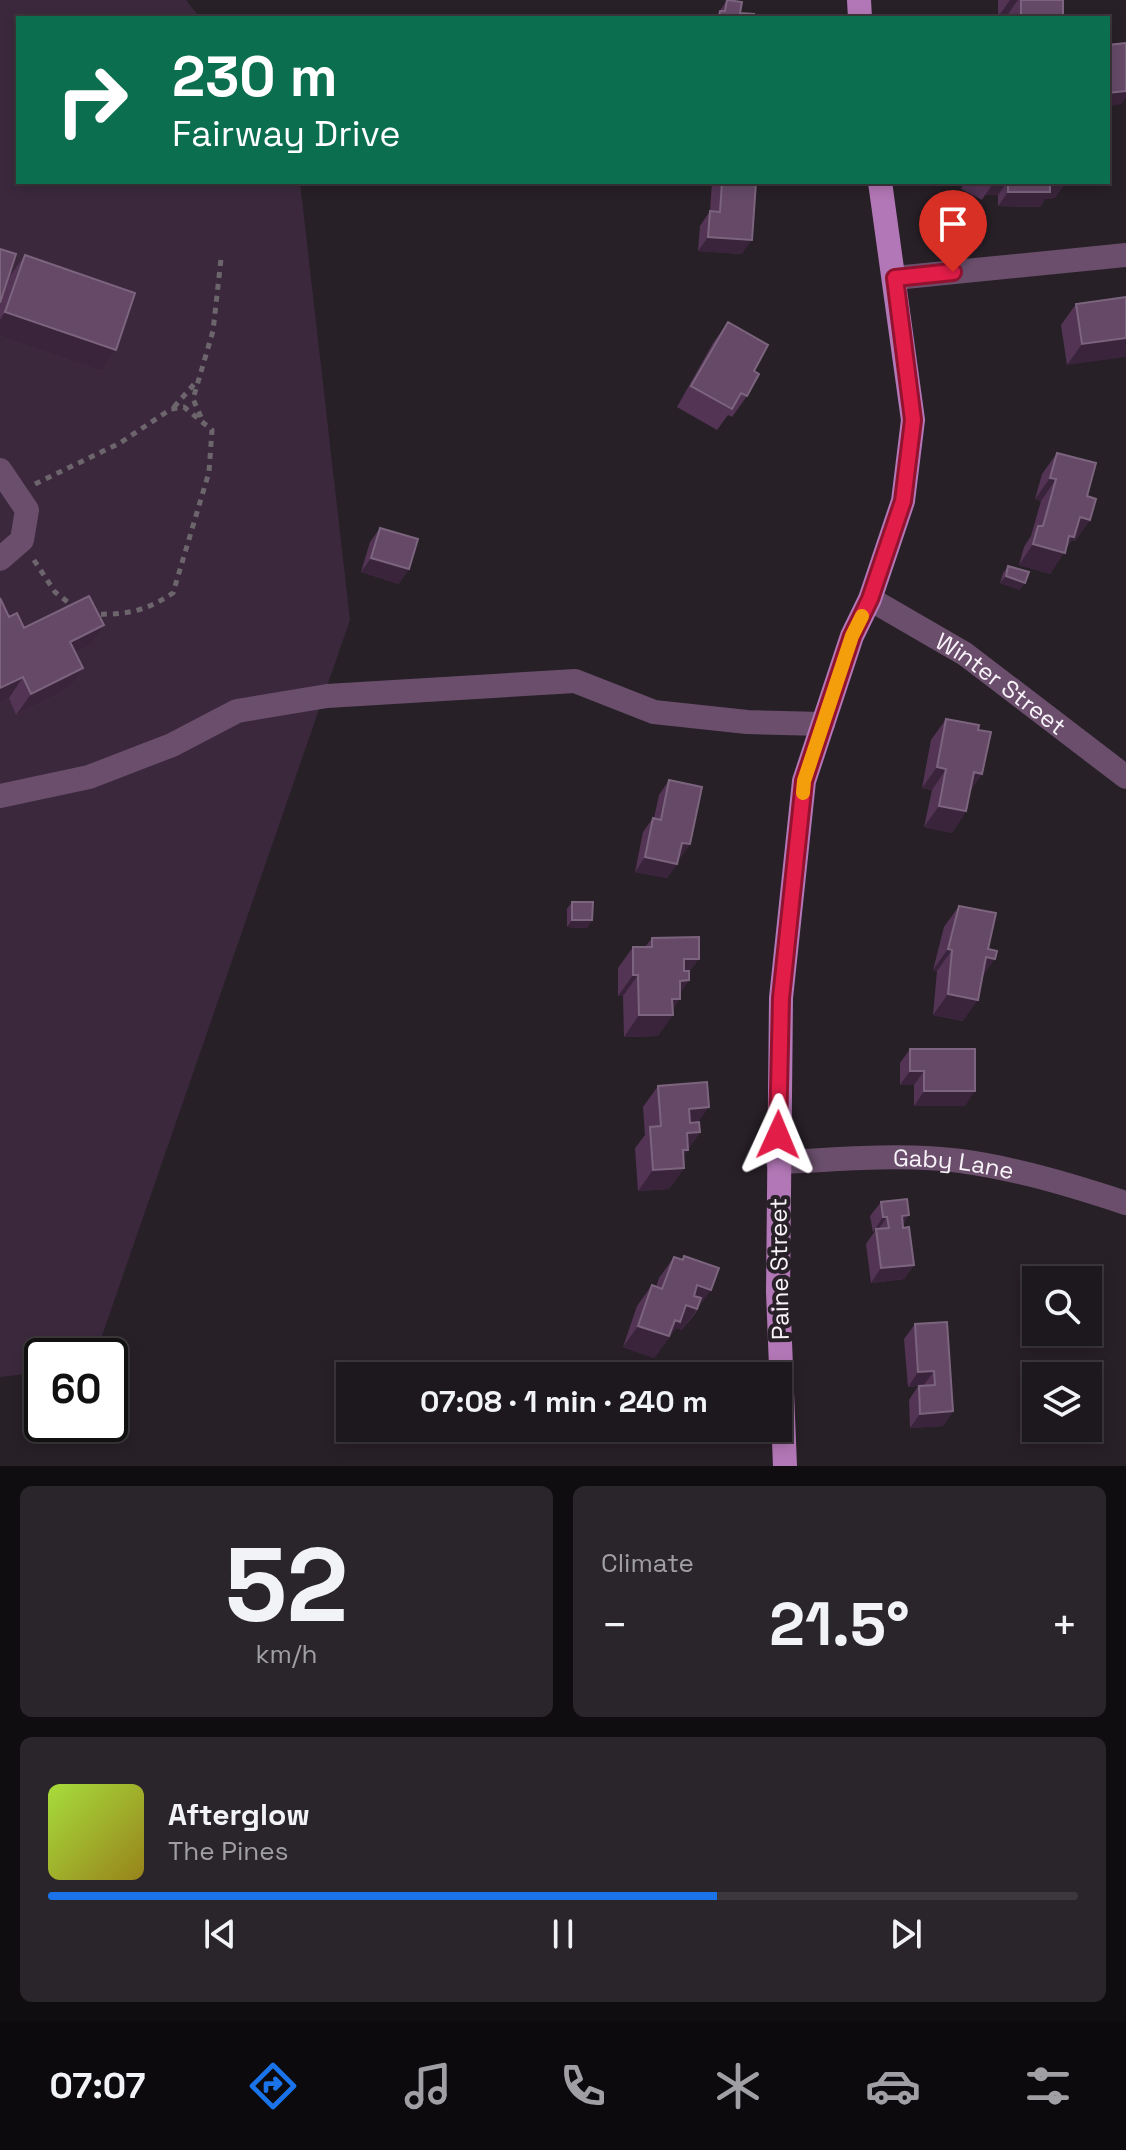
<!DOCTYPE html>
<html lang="en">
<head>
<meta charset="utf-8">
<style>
	:root { --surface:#1d181d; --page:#2a252a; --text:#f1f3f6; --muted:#a0a0a4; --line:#3b373b; --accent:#1a73e8 }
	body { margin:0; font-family:"Space Grotesk",sans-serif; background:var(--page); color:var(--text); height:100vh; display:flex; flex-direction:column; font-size:30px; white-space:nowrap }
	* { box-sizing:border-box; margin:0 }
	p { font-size:26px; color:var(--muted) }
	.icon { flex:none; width:44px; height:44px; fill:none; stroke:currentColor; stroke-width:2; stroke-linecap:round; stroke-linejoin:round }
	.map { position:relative; height:1466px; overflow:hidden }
	.side { display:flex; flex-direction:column; gap:20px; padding:20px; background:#100d10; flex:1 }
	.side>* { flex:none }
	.banner { position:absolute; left:16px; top:16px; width:1094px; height:168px; border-radius:0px; box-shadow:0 4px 12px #0003,0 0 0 2px var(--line); background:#0b6e4f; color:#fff; overflow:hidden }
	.buttons { position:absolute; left:1022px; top:1266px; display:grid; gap:16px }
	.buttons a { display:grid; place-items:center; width:80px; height:80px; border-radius:0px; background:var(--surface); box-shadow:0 4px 12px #0003,0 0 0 2px var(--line); font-size:40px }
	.speed { position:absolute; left:24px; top:1338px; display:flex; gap:16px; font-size:40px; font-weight:700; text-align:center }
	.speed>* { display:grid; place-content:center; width:104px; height:104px; border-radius:50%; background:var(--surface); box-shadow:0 4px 12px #0003,0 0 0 2px var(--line); line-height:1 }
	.speed .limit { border:4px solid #111; border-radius:12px; background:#fff; color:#111 }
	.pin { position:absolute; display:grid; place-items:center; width:68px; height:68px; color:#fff; margin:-82px -34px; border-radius:50% 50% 50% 0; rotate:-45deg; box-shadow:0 0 8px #0007 }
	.pin .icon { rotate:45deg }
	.me { position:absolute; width:88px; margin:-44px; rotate:1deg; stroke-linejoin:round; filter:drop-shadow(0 0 6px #0008) }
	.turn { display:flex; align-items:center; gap:28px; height:168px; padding:0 24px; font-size:36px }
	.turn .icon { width:104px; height:104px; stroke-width:2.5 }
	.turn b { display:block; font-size:56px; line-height:68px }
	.big { font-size:60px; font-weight:700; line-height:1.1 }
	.side .widget { flex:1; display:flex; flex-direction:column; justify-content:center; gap:12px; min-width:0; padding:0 28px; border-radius:12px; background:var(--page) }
	.side .dial { align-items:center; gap:0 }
	.dial b { font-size:104px; line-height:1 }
	.song { display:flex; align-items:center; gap:24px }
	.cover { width:96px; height:96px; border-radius:12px; background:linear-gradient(135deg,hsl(80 70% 55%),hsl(50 70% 35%)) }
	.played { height:8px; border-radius:4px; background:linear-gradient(90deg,var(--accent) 65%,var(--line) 65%) }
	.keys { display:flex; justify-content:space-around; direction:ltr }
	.heat { display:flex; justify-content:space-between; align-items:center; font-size:44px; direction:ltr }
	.side .tiles { flex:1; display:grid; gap:20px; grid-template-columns:1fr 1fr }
	.widget:last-child { grid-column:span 2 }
	.trip { position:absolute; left:336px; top:1362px; width:456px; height:80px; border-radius:0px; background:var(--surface); box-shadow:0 4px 12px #0003,0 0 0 2px var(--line); font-weight:700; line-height:80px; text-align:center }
	.dock { display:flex; height:128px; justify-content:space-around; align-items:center; background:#0c0a0c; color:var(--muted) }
	.dock .icon { width:56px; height:56px }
	.dock .current { color:var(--accent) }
	.dock b { font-size:36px; color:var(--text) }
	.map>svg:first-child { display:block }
	.green { fill:#3b283d }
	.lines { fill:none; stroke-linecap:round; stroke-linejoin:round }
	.path { stroke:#6c666c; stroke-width:5; stroke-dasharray:6 6; stroke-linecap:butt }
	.minor { stroke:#6a4e6c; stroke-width:24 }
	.major { stroke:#b277b6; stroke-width:24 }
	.wall { fill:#533455 }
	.shaded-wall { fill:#3a243b }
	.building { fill:#654967; stroke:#7c647e; stroke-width:2 }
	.route-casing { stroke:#92132f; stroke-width:20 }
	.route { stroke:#e11d48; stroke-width:14 }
	.slow { stroke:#f59e0b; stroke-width:14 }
	.labels { text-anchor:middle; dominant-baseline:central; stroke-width:8; stroke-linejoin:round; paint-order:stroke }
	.street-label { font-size:24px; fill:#f8f3f8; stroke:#272027 }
</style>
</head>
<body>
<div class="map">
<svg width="1126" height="1466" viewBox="0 0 1126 1466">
	<rect width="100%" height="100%" fill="#272027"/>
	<path class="green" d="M 0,0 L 186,0 L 200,18 L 18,18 L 18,182 L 300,182 L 350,620 L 95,1356 L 42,1356 L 42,1372 L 0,1377 Z"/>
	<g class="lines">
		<path class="path" d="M 174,407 L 196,382
			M 201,417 L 193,399 L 213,331 L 221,259
			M 35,484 L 120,443 L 171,409 L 184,407 L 212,430 L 209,472 L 173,593 C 146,611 127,615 94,614
			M 34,560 L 55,592 L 74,607"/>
		<g class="minor">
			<path d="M 895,278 L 1126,255"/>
			<path d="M 0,470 L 27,510 L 22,540 L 0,559"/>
			<path id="s1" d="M 870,599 L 965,654 L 1126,777"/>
			<path d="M 0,796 L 89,777 L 172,745 L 237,711 L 327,696 L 575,681 L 654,712 L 747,722 L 823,724"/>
			<path id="s2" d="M 778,1162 C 838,1160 900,1153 961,1161 C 1018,1169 1071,1185 1126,1203"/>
		</g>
		<path class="major" d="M 859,0 L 860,18
			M 785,1466 L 778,1292 L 781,998 L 804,781 L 852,636 L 870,599 L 903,501 L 913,420 L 880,182"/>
	</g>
	<path class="wall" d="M 727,0 L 740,13 L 753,18 L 715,18 Z
		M 998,0 L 1063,0 L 1063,18 L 998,17 Z
		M 712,182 L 756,182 L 742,254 L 698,251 L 700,226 L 710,211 Z
		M 964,182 L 1065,182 L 1055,198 L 1045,199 L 1040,207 L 998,206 L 998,195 L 985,195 L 982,200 L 961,189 Z
		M 25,255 L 116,350 L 101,371 L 0,336 L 0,306 L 10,276 Z
		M 1126,297 L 1067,365 L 1061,325 L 1076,304 Z
		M 728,322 L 754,371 L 747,396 L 732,417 L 728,415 L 717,430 L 677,407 L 713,343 Z
		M 1057,453 L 1087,496 L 1090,520 L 1075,541 L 1072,540 L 1050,574 L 1019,565 L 1024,547 L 1031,536 L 1041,501 L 1035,499 L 1042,474 Z
		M 380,528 L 399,584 L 361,572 L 370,542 Z
		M 1008,566 L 1020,590 L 1000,583 L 1003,573 Z
		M 0,598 L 9,617 L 24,628 L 89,646 L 75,653 L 68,689 L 16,715 L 9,698 L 0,702 Z
		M 946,719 L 970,792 L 966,811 L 952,833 L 924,827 L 932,790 L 922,788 L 931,740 Z
		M 669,780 L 690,844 L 680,858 L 679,858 L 677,864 L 667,878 L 635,872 L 643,832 L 653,818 L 654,818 L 659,795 Z
		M 572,902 L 592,920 L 587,928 L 567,927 L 567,909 Z
		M 959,906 L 982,977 L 963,1021 L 933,1015 L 937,971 L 933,970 L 944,927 Z
		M 652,938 L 689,974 L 673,1010 L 658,1036 L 624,1037 L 623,996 L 618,996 L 618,968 L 633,947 L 645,947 Z
		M 910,1049 L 965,1106 L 914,1106 L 914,1085 L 900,1085 L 900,1063 Z
		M 658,1086 L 698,1122 L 700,1132 L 683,1157 L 684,1168 L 669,1189 L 638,1191 L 635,1148 L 645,1135 L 643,1107 Z
		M 881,1202 L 909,1215 L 903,1224 L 914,1265 L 904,1279 L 871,1283 L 866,1244 L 875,1231 L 873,1232 L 870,1216 Z
		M 684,1256 L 697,1311 L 682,1330 L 676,1328 L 654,1358 L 623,1347 L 637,1306 L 652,1285 L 656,1287 L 659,1278 L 674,1257 L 681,1260 Z
		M 915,1324 L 953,1411 L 943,1426 L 910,1428 L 909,1400 L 918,1386 L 908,1387 L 904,1339 Z"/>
	<path class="shaded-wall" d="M 1010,0 L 1018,0 L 1006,17 L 998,17 Z
		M 1126,91 L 1126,98 L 1121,104 L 1108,106 L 1108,93 Z
		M 992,182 L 1007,182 L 998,195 L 985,195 L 992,185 Z
		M 1050,184 L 1065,184 L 1055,198 L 1045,199 L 1040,207 L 998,206 L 1008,192 Z
		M 708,237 L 752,240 L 742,254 L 698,251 Z
		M 5,312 L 116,350 L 101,371 L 0,336 L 0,320 Z
		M 1126,338 L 1126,357 L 1067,365 L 1082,344 Z
		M 1050,478 L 1056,479 L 1041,501 L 1035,499 Z
		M 1080,517 L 1090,520 L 1075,541 L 1072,540 L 1050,574 L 1019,565 L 1033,544 Z
		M 371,558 L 409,569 L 399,584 L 361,572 Z
		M 1006,576 L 1025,583 L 1020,590 L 1000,583 Z
		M 104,625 L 89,646 L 55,663 L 70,642 Z
		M 83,668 L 68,689 L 16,715 L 31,694 Z
		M 23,677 L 9,698 L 0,702 L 0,688 Z
		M 937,767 L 946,769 L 932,790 L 922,788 Z
		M 974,772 L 982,774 L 968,795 Z
		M 939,806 L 966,811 L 952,833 L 924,827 Z
		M 682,843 L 690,844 L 680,858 L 672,857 Z
		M 645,857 L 677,864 L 667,878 L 635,872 Z
		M 572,920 L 592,920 L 587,928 L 567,927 Z
		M 948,949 L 952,950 L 937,971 L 933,970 Z
		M 986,957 L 995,959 L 980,980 Z
		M 684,959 L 699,959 L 684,980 Z
		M 633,975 L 638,975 L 623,996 L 618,996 Z
		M 689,980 L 676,999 L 680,999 L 669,1015 L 673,1015 L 658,1036 L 624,1037 L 639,1015 L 680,981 Z
		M 948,994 L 978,1000 L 963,1021 L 933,1015 Z
		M 910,1071 L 924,1071 L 914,1085 L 900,1085 Z
		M 924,1091 L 975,1091 L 965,1106 L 914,1106 Z
		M 709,1107 L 694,1128 L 674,1130 L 689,1109 Z
		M 700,1132 L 675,1169 L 684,1168 L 669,1189 L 638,1191 L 653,1170 L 687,1133 Z
		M 909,1215 L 899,1229 L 902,1216 Z
		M 883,1217 L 887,1217 L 877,1231 L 876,1229 L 875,1231 L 873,1232 Z
		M 914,1265 L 904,1279 L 871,1283 L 881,1268 Z
		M 697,1285 L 711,1290 L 682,1330 L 676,1328 L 654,1358 L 623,1347 L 638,1326 Z
		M 934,1371 L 924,1385 L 908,1387 L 918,1372 Z
		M 953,1411 L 943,1426 L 910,1428 L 920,1414 Z"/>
	<path class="building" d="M 727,0 L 742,2 L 740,13 L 754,14 L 753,18 L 719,18 L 720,11 L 725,11 Z
		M 1021,0 L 1063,0 L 1063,18 L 1021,18 Z
		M 1126,43 L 1126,91 L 1108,93 L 1108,45 Z
		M 722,182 L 756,182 L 752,240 L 708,237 L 710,211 L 720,212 Z
		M 1008,182 L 1065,182 L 1065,184 L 1050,184 L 1050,192 L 1008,192 Z
		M 0,249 L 16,254 L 0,303 Z
		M 25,255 L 135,293 L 116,350 L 5,312 Z
		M 1126,297 L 1126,338 L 1082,344 L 1076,304 Z
		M 728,322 L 768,345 L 754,371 L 759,374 L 747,396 L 741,393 L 732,409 L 691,386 Z
		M 1057,453 L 1096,463 L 1087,496 L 1096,499 L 1090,520 L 1080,517 L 1074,537 L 1069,536 L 1065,553 L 1033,544 L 1038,526 L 1043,526 L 1056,479 L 1050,478 Z
		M 380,528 L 418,539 L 409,569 L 371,558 Z
		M 1008,566 L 1029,572 L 1025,583 L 1006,576 Z
		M 89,596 L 104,625 L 70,642 L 83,668 L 31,694 L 23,677 L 0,688 L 0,598 L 9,617 L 17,613 L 24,628 Z
		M 946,719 L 979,725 L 978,730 L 991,732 L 982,774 L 974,772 L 966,811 L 939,806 L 946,769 L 937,767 Z
		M 669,780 L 702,787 L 690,844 L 682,843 L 677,864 L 645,857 L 653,818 L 661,820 Z
		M 572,902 L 593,902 L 592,920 L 572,920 Z
		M 959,906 L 996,913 L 988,949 L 997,951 L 995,959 L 986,957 L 978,1000 L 948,994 L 952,950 L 948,949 Z
		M 699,937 L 699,959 L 684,959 L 684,971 L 689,971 L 689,980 L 680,981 L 680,999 L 672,999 L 673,1015 L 639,1015 L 638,975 L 633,975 L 633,947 L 652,947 L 652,938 Z
		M 910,1049 L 975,1049 L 975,1091 L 924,1091 L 924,1071 L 910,1071 Z
		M 707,1082 L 709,1107 L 689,1109 L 690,1123 L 699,1122 L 700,1132 L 687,1133 L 688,1150 L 683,1150 L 684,1168 L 653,1170 L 650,1127 L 661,1126 L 658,1086 Z
		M 907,1199 L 909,1215 L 902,1216 L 903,1228 L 909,1227 L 914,1265 L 881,1268 L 876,1229 L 889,1228 L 887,1217 L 883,1217 L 881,1202 Z
		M 684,1256 L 719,1268 L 711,1290 L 697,1285 L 694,1296 L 701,1298 L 697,1309 L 686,1305 L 680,1322 L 675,1320 L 669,1336 L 638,1326 L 652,1285 L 662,1289 L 674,1257 L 683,1260 Z
		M 947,1322 L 953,1411 L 920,1414 L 919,1386 L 935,1385 L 934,1371 L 918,1372 L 915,1324 Z"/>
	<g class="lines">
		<g class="route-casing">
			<path id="route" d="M 778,1135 L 781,998 L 804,781 L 852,636 L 870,599 L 903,501 L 913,420 L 895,278 L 953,272"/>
		</g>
		<use href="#route" class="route"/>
		<path class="slow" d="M 803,793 L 804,781 L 852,636 L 862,616"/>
	</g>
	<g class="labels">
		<g class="street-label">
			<text stroke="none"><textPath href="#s1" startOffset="156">Winter Street</textPath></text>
			<text stroke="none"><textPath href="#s2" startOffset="176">Gaby Lane</textPath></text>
			<text transform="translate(779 1269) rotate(-91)">Paine Street</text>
		</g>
	</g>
</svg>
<div class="buttons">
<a><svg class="icon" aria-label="search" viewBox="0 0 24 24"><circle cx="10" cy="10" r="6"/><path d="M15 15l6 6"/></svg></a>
<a><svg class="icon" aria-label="layers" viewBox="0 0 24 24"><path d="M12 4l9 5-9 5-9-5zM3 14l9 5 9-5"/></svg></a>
</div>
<div class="speed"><div class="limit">60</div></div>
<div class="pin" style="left:953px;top:272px;background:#d93025"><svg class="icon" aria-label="arrive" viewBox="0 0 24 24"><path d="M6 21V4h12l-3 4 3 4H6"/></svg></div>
<svg class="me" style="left:778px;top:1135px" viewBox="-20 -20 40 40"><path d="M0-17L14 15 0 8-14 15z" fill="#e11d48" stroke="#fff" stroke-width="4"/></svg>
<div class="trip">07:08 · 1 min · 240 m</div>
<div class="banner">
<div class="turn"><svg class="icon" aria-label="right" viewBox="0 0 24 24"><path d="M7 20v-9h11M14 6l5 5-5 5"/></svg><div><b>230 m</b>Fairway Drive</div></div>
</div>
</div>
<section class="side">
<div class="tiles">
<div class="widget dial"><b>52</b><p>km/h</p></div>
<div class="widget"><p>Climate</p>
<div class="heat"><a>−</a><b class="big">21.5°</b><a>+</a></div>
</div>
<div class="widget">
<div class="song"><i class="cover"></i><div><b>Afterglow</b><p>The Pines</p></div></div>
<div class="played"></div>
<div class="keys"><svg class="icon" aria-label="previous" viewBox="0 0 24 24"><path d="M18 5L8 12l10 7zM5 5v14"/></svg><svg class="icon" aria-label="pause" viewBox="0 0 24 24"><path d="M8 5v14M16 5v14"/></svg><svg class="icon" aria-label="next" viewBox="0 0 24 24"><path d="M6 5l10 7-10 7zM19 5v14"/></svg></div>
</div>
</div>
</section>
<nav class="dock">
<b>07:07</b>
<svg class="icon current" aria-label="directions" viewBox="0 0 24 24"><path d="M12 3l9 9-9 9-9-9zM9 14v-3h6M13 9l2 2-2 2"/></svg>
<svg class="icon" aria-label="music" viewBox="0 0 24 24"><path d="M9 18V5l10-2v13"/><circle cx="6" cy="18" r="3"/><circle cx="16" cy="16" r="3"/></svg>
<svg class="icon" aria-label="phone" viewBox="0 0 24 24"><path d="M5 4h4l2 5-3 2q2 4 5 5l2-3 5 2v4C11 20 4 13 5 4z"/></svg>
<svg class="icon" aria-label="climate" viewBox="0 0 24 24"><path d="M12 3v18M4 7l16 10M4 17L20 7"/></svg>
<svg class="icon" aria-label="car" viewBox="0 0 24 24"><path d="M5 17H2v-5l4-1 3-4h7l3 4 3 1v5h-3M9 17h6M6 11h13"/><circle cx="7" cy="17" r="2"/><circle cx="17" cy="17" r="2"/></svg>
<svg class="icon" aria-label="filters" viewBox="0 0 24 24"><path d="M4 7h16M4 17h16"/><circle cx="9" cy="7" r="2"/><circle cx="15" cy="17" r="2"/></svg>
</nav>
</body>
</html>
